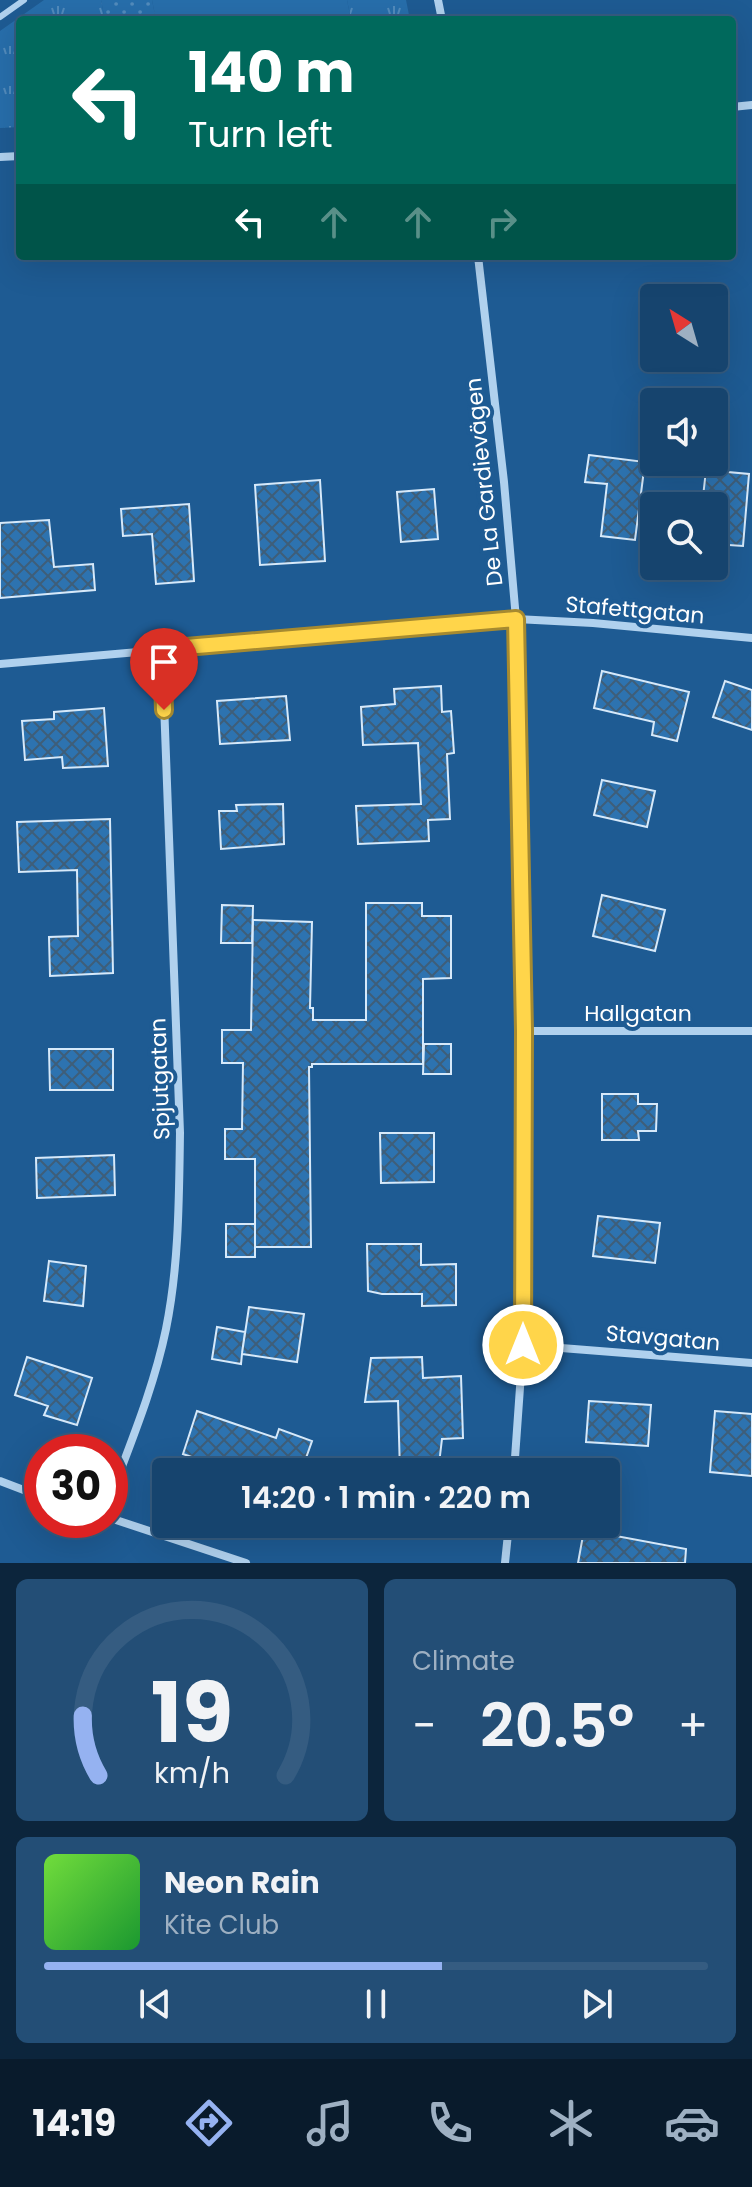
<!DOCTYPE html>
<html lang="en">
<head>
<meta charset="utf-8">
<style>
	:root { --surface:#16446e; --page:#234e76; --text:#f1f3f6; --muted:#9eb0c2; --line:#355c81; --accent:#95b2f1 }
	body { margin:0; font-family:Poppins,sans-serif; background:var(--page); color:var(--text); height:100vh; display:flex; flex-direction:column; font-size:30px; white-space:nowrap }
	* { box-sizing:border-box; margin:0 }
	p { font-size:26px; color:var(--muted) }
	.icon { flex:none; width:44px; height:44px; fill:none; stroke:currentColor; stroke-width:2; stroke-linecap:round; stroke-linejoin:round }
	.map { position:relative; height:1563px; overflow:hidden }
	.side { display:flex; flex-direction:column; gap:16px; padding:16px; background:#0c253c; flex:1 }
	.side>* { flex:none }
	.top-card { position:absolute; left:16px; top:16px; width:720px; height:244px; border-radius:8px; box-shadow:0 8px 32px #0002,0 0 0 2px var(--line); background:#00695c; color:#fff; overflow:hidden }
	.needle { width:52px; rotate:323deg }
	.fabs { position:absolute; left:640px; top:284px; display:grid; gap:16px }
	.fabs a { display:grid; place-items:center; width:88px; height:88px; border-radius:8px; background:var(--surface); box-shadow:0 8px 32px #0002,0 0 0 2px var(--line); font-size:40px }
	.speed { position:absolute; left:24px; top:1434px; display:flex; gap:16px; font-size:40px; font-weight:700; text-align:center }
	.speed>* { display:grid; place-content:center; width:104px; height:104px; border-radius:50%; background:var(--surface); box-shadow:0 8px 32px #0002,0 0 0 2px var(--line); line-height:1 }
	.speed .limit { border:12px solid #d22; background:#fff; color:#111 }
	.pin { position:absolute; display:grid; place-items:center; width:68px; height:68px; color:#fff; margin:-82px -34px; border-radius:50% 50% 50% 0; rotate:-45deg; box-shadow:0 0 8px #0007 }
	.pin .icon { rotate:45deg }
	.me { position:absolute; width:88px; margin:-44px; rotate:0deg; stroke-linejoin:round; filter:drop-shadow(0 0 6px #0008) }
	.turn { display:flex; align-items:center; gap:28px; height:168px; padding:0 40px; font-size:36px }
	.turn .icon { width:104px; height:104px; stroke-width:2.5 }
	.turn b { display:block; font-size:56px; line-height:68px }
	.lanes { display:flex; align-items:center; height:76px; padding:0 40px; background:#0003; justify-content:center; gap:40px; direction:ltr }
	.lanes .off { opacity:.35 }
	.big { font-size:60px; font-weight:600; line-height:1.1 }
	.side .card { flex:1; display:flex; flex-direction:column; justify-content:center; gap:12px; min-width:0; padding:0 28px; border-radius:12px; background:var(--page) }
	.side .dial { align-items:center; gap:0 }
	.dial svg { height:208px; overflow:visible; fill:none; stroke:var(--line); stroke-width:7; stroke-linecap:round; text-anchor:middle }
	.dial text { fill:var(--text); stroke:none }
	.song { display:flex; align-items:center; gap:24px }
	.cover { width:96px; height:96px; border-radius:12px; background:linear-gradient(135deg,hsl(100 70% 55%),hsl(130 70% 35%)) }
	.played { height:8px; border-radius:4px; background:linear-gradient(90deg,var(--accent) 60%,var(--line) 60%) }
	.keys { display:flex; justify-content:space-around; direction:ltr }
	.heat { display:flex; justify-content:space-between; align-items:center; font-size:44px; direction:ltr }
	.side .tiles { flex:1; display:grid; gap:16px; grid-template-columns:1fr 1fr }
	.card:last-child { grid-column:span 2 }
	.trip { position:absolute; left:152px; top:1458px; width:468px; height:80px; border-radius:8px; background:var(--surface); box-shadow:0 8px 32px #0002,0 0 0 2px var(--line); font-weight:600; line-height:80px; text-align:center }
	.dock { display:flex; height:128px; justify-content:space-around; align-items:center; background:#091b2c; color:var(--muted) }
	.dock .icon { width:56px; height:56px }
	.dock .selected { color:var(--accent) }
	.dock b { font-size:36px; color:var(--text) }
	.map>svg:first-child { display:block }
	.grass { fill:url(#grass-tufts) }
	.park { fill:url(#park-dots) }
	.pitch { fill:#276eab }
	.building { fill:url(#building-cross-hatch); stroke:#d6e9fa; stroke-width:2 }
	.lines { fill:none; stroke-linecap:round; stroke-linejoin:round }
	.lane { stroke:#b0d1ee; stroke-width:6 }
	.street { stroke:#b0d1ee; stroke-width:8 }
	.route-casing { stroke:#a68a30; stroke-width:20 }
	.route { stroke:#ffd54a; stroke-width:14 }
	.labels { text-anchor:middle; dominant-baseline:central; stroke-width:8; stroke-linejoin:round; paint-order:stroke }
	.street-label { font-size:22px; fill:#fff; stroke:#1e5b93 }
</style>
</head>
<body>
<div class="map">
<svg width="752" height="1563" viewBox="0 0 752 1563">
	<defs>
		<pattern id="grass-tufts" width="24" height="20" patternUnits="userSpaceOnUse" patternTransform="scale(2)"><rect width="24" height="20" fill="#276eab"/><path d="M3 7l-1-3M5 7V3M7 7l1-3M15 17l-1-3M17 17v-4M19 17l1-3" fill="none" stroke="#528bbc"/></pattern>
		<pattern id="park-dots" width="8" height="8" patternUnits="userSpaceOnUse" patternTransform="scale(2)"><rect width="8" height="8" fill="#276eab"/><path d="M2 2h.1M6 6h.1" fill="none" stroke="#528bbc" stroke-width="1.8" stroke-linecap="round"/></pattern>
		<pattern id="building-cross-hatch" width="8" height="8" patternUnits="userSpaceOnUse" patternTransform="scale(2)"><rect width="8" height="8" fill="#2d73b0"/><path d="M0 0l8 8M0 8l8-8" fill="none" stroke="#3e5e79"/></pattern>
	</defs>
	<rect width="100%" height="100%" fill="#1e5b93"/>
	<path class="grass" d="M 44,0 L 101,0 L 105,20 L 20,20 L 20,127 L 0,128 L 0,31 Z
		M 347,0 L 406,0 L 410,20 L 351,20 Z"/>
	<path class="park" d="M 101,0 L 152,0 L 156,20 L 105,20 Z"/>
	<path class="pitch" d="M 152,0 L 347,0 L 351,20 L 156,20 Z"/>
	<path class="building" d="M 589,455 L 645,462 L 635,540 L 601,536 L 607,484 L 585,482 Z
		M 706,470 L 749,474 L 743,546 L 714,544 L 714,506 L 702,506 Z
		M 320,480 L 325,561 L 260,565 L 255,485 Z
		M 434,489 L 438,539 L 401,542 L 397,492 Z
		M 189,504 L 194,581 L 156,584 L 152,534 L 123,536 L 121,509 Z
		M 49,520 L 54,567 L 93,564 L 95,590 L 0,598 L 0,523 Z
		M 602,671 L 689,692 L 677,741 L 652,735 L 654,722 L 594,708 Z
		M 725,681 L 752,690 L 752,730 L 713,717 Z
		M 441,686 L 442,712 L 451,711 L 454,753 L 447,754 L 450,819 L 428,820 L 429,841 L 358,844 L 356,806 L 421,804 L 418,743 L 363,745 L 361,707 L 395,704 L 394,689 Z
		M 286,696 L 290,740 L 220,744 L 217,701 Z
		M 104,708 L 108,766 L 63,768 L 62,757 L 25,760 L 22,721 L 54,719 L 54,712 Z
		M 602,780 L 655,791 L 647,827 L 594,815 Z
		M 283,804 L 284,844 L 221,849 L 219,811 L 237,811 L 236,805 Z
		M 110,819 L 113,973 L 50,976 L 49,937 L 78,936 L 77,870 L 19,872 L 17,822 Z
		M 602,895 L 665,910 L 655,951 L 593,936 Z
		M 366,903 L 422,903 L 422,916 L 451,916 L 451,978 L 423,979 L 423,1064 L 312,1064 L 312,1067 L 309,1067 L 311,1247 L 255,1247 L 255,1159 L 225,1159 L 225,1129 L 242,1129 L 243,1063 L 222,1063 L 222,1030 L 251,1030 L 253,920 L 312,922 L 310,1008 L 313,1008 L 313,1020 L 366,1020 Z
		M 222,905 L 253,906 L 252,943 L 221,943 Z
		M 424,1044 L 451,1044 L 451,1074 L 423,1074 Z
		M 49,1049 L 113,1049 L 113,1090 L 50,1090 Z
		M 602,1094 L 638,1094 L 638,1104 L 657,1104 L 656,1131 L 638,1131 L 639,1140 L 602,1140 Z
		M 380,1133 L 434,1133 L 434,1182 L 381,1183 Z
		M 114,1155 L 115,1195 L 37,1198 L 36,1158 Z
		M 598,1216 L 660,1223 L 655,1263 L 593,1256 Z
		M 226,1224 L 255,1224 L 255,1257 L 226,1257 Z
		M 367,1244 L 421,1244 L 421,1265 L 456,1264 L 456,1305 L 422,1306 L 422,1294 L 382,1294 L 368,1291 Z
		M 49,1261 L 86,1266 L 83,1306 L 44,1301 Z
		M 249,1307 L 304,1314 L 297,1362 L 242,1354 L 241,1364 L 212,1359 L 217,1327 L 245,1332 L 242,1353 Z
		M 27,1357 L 92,1378 L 77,1425 L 44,1415 L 48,1406 L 15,1395 Z
		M 422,1357 L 423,1378 L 461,1376 L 463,1438 L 442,1439 L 438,1472 L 400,1472 L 398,1401 L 365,1402 L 371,1358 Z
		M 589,1401 L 651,1405 L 648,1446 L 586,1442 Z
		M 197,1411 L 276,1438 L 279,1429 L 312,1441 L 301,1472 L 292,1472 L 272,1465 L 269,1472 L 216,1472 L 218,1466 L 183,1454 Z
		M 715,1411 L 752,1414 L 752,1476 L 710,1472 Z
		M 584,1530 L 686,1549 L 685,1563 L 578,1563 Z"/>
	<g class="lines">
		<path class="lane" d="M 0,17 L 24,0"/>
		<path class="street" d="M 438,0 L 442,20
			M 732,107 L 752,105
			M 0,157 L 20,156
			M 478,256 L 504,482 L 516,619 L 524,1031 L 524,1204 L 523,1345 L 514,1472
			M 0,664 L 516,619 L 593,623 L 752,638
			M 524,1031 L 752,1031
			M 523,1345 L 752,1363
			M 0,1481 L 42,1497
			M 110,1498 C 131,1442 154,1387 166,1329 C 179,1265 179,1198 180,1133 L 162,649
			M 110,1518 L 246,1563
			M 505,1563 L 509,1524"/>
	</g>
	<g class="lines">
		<g class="route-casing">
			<path id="route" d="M 164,710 L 162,649 L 516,619 L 524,1031 L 523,1345"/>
		</g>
		<use href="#route" class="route"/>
	</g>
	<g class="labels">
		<g class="street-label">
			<text transform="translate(484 482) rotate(-96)">De La Gardievägen</text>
			<text transform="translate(635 610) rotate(5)">Stafettgatan</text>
			<text x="638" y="1013">Hallgatan</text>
			<text transform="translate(160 1079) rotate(-92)">Spjutgatan</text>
			<text transform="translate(663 1338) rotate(5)">Stavgatan</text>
		</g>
	</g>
</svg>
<div class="fabs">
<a><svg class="needle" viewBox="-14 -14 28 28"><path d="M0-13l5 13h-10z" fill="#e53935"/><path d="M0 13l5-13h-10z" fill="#9eb0c2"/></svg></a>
<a><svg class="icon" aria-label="sound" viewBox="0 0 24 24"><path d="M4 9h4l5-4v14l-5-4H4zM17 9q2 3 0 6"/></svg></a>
<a><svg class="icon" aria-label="search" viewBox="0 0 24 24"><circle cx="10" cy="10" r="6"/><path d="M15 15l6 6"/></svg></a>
</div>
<div class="speed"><div class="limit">30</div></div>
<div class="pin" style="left:164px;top:710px;background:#d93025"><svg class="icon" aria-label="arrive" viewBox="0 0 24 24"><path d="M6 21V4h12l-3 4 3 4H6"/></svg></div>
<svg class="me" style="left:523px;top:1345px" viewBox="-20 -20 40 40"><circle r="17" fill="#ffd54a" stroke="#fff" stroke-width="3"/><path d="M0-11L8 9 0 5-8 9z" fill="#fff"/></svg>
<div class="trip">14:20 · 1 min · 220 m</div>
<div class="top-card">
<div class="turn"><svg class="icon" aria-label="left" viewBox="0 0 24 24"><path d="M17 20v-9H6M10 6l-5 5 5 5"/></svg><div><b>140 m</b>Turn left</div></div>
<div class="lanes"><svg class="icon" aria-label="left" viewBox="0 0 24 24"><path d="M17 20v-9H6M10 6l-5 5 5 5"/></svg><svg class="icon off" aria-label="ahead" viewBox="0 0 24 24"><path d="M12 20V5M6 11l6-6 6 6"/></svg><svg class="icon off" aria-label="ahead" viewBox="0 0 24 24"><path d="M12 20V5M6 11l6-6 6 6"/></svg><svg class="icon off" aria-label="right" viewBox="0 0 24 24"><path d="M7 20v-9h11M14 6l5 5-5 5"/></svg></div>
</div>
</div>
<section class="side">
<div class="tiles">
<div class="card dial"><svg viewBox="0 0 100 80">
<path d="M14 69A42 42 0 1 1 86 69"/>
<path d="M14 69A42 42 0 0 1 8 46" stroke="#95b2f1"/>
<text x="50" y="56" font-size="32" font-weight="700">19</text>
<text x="50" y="72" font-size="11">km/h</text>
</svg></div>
<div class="card"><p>Climate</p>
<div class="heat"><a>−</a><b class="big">20.5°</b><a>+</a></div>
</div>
<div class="card">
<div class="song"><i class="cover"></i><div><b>Neon Rain</b><p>Kite Club</p></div></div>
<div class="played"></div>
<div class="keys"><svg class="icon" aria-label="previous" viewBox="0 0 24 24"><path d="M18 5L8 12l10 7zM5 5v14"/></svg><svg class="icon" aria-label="pause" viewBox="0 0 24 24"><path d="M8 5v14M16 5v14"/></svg><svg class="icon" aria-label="next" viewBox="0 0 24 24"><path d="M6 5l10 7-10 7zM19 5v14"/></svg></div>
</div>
</div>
</section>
<nav class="dock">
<b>14:19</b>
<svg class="icon selected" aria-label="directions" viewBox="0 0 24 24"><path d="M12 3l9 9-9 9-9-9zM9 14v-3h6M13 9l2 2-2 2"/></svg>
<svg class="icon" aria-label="music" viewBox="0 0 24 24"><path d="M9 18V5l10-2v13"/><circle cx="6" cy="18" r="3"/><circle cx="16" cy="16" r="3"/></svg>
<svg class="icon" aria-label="phone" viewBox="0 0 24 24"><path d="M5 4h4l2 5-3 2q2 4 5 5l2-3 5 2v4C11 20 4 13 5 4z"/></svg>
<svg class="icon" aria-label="climate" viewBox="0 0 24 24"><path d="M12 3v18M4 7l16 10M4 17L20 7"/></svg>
<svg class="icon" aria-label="car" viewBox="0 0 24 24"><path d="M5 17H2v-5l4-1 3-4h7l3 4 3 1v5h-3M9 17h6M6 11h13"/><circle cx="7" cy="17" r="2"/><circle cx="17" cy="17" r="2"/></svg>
</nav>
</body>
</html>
